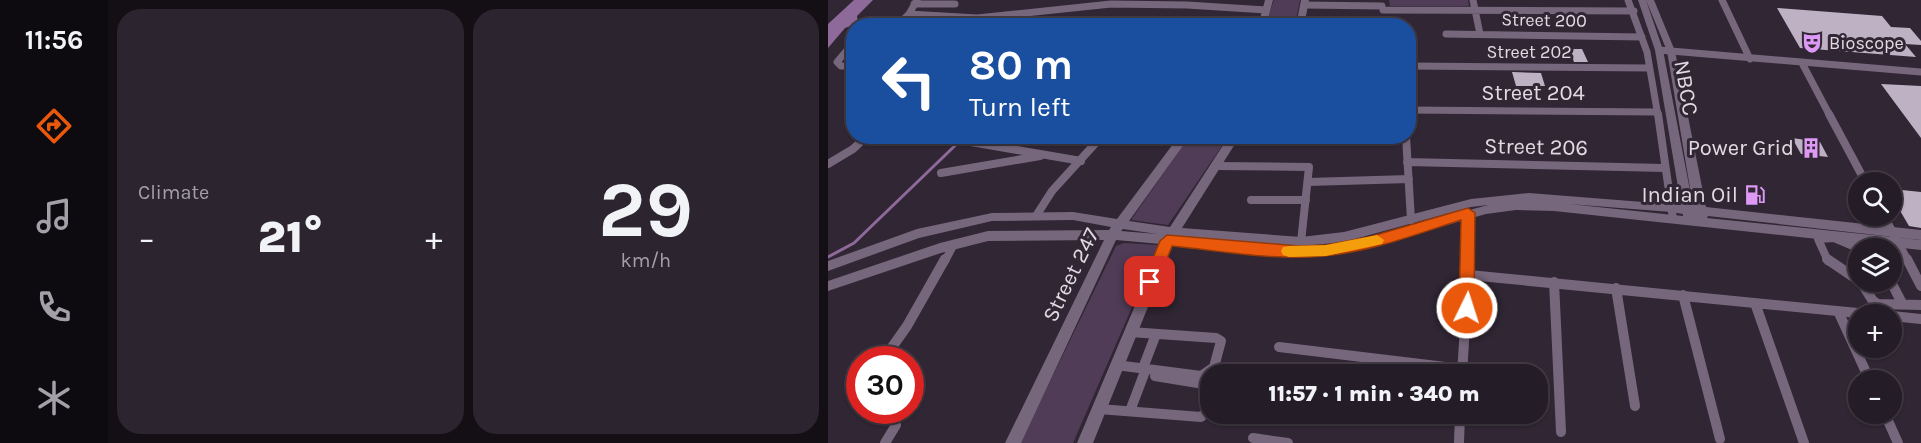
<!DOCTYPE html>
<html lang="en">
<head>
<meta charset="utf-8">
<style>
	:root { --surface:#241c27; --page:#2c252f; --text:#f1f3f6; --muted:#a3a1a7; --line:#413a44; --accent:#ea580c }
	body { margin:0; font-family:Karla,sans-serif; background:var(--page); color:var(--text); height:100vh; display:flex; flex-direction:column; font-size:22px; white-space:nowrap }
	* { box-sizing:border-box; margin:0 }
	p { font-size:20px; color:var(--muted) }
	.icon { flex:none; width:33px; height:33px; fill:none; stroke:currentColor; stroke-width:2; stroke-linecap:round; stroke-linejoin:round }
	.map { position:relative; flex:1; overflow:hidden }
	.details { display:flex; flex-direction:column; gap:9px; padding:9px; background:#140f15; width:720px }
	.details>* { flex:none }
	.banner { position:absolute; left:18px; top:18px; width:570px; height:126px; border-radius:24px; box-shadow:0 2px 4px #0004,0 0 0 2px var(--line); background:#1a4fa0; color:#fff; overflow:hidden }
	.tools { position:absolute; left:1020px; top:172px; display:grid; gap:12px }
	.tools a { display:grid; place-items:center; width:54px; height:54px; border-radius:50%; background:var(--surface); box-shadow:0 2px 4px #0004,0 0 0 2px var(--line); font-size:30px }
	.speed { position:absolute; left:18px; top:346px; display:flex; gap:12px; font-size:30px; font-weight:700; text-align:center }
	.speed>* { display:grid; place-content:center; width:78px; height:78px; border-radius:50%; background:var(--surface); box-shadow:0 2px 4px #0004,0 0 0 2px var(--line); line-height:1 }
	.speed .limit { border:9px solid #d22; background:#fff; color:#111 }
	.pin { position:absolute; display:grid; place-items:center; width:51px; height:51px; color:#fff; margin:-26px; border-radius:12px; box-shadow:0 3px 9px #0006 }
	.me { position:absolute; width:66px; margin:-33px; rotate:4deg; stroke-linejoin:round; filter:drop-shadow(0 0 4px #0008) }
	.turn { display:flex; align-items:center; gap:21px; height:126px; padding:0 24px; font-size:27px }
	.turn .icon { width:78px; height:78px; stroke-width:2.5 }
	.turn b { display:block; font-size:42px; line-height:51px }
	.big { font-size:45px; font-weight:800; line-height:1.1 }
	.details .widget { flex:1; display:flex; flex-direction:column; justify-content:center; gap:9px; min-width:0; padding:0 21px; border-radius:24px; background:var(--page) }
	.details .dial { align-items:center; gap:0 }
	.dial b { font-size:78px; line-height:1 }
	.heat { display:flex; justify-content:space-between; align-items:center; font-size:33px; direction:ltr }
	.details .tiles { flex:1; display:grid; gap:9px; grid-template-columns:repeat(2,1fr) }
	.trip { position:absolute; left:372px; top:364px; width:348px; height:60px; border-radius:24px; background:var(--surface); box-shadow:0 2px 4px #0004,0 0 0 2px var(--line); font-weight:800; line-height:60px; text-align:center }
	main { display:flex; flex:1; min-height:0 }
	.menu { display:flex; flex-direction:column; width:108px; justify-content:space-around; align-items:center; background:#0e0b10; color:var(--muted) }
	.menu .icon { width:42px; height:42px }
	.menu .selected { color:var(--accent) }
	.menu b { font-size:27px; color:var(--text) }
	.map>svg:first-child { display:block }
	.green { fill:#503c57 }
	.water { fill:#8e6a9a }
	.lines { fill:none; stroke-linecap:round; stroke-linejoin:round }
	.stream-far1 { stroke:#8e6a9a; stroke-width:2 }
	.stream { stroke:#8e6a9a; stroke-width:3 }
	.building { fill:#bfb1c4 }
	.minor-far2 { stroke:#77677c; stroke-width:7 }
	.minor-far1 { stroke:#77677c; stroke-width:8 }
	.minor { stroke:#77677c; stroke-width:10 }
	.tertiary { fill:#77677c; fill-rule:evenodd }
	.route { fill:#ea580c; stroke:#983908; stroke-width:1.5 }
	.slow { fill:#f59e0b }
	.labels { text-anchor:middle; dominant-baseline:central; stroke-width:6; stroke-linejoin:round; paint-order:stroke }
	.far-street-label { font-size:18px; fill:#e1dae3; stroke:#302634 }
	.far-poi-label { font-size:18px; fill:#e1dae3; stroke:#302634; text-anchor:start }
	.street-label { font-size:22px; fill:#e1dae3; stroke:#302634 }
	.poi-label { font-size:22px; fill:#e1dae3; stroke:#302634; text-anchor:end }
</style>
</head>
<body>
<main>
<nav class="menu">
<b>11:56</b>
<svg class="icon selected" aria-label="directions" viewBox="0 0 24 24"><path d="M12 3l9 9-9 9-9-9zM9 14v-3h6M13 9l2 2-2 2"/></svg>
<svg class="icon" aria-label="music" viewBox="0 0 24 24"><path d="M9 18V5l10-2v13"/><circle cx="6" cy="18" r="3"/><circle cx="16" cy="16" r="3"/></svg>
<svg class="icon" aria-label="phone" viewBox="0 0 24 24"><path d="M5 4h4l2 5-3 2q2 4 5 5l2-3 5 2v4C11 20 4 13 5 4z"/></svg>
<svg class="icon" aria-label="climate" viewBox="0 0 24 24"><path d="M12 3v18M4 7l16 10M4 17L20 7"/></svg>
</nav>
<section class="details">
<div class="tiles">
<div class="widget"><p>Climate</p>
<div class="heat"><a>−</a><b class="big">21°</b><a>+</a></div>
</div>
<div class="widget dial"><b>29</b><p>km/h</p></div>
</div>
</section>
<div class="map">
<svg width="1093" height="443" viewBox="0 0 1093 443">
	<rect width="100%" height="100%" fill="#302634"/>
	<path class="green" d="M 446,0 L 472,0 L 467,25 L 437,26 Z
		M 561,0 L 640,0 L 641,6 L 562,6 Z
		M 361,137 L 400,137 L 340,225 L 303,220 Z
		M 296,243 L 331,245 L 245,443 L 192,443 L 288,246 Z"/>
	<path class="water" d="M 26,0 L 45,0 L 29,16 L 30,23 L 17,28 L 0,48 L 0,24 Z"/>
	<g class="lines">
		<path class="stream-far1" d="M 312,26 L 325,21 L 342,26"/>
		<path class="stream" d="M 0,257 L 26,243 L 137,136"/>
	</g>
	<path class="building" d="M 949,8 L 1054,16 L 1063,27 L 1082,28 L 1093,41 L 1093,45 L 1077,44 L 1088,57 L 972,48 Z
		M 741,49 L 754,49 L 760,62 L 746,62 Z
		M 684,72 L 713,73 L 717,86 L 688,86 Z
		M 1053,84 L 1093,86 L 1093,138 Z
		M 964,138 L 992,142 L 1000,157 L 973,154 Z
		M 1064,189 L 1093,192 L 1093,228 L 1081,226 L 1064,197 Z"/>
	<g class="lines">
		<path class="minor-far2" d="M 89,0 L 81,14 L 149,18 L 283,4 L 359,5 L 438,10
			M 645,0 L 652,34
			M 800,0 L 819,52 L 830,116
			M 894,0 L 922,59
			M 86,4 L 127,4
			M 477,5 L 554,6
			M 555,10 L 806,11
			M 178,15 L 183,21 L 180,26
			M 69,26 L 81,14
			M 618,34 L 814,37
			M 26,42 L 9,62 L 13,66 L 26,66
			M 831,50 L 1093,72
			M 974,63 L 1002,116
			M 580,66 L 821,68
			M 580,110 L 828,112"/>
		<path class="minor-far1" d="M 830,114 L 845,219
			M 1001,114 L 1038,183
			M 578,136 L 583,220
			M 143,142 L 253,161
			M 579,162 L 836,168
			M 0,164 L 25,149 L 39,136
			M 387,166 L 481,167 L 473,242
			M 113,173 L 212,156
			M 480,182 L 581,179
			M 423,200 L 478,200
			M 640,213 L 641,261
			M 208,216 L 224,191 L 274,136
			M 1056,216 L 1080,261
			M 117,261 L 126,244
			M 1000,261 L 990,239 L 1006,238 L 1032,249"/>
		<path class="minor" d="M 999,259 L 1030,280
			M 1079,259 L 1093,286
			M 641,275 L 1050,315
			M 726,282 L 733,432
			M 1033,282 L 1045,301 L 1050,304 L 1093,305
			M 1063,282 L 1074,303
			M 788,288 L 807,406
			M 855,295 L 892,439
			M 927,303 L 976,443
			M 1010,311 L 1042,381
			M 1064,316 L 1093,319
			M 451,347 L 634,369
			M 55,360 L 79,326 L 117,259
			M 288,365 L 373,376 L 386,367 L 393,341 L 388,338 L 302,332
			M 315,368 L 328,334
			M 634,375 L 641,259
			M 327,376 L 382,385
			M 271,409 L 373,417 L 378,412 L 382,396
			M 302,411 L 316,374
			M 1057,414 L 1070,443
			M 425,438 L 460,443
			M 57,443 L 68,425
			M 631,443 L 632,414"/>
		<path class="tertiary" d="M 437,0 L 445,0 L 438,26 L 430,26 Z
			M 473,0 L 481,0 L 476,26 L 468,26 Z
			M 810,0 L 818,0 L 835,50 L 865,206 L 839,51 L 818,0 L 826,0 L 847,51 L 878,207 L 1093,230 L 1093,240 L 880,216 L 879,218 L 1093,240 L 1093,250 L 726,211 L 688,210 L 658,214 L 541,247 L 485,257 L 345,245 L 265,443 L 249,443 L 333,244 L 288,240 L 193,443 L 177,443 L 276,240 L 160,241 L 113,253 L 0,291 L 0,281 L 112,243 L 160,231 L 281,230 L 283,227 L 245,220 L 164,221 L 91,238 L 0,271 L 0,261 L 89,229 L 164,213 L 245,212 L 289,219 L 351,136 L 362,136 L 301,221 L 342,227 L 401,136 L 412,136 L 354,228 L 473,237 L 516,232 L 643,199 L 701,193 L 853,205 L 827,50 ZM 741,204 L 843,212 L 855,214 L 855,216 ZM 660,205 L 541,237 L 516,242 L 643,207 ZM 295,229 L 329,234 L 293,231 ZM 516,242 L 485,247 L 476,246 Z"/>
	</g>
	<path class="route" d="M 640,208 L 647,213 L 646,308 L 644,313 L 639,315 L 633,313 L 631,308 L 633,220 C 589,234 542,252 496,256 C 446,261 394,251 344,246 L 328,287 L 317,287 L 315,282 L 332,241 L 339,235 L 471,246 L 498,245 L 541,237 Z"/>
	<path class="slow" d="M 549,235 L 556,240 L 554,244 L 498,256 L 461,257 L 455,255 L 453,251 L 455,247 L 461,246 L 498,245 Z"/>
	<defs>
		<g id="theatre-bare" transform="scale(1.62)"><path d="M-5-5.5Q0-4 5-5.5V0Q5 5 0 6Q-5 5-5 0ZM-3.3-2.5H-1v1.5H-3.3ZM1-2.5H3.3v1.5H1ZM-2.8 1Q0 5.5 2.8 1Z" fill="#dd99f4" stroke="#302634" stroke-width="2.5" paint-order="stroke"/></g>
		<g id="building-bare" transform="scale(1.62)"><path d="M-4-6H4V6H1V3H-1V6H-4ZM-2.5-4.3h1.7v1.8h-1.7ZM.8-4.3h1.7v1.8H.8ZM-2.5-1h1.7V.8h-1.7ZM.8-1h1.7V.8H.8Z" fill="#dd99f4" stroke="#302634" stroke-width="2.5" paint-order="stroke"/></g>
		<g id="fuel-bare" transform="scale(1.62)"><path d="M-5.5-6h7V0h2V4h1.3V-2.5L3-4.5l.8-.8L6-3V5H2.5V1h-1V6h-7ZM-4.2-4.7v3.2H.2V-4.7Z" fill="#dd99f4" stroke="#302634" stroke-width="2.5" paint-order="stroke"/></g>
	</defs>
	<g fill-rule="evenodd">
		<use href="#theatre-bare" x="984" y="43"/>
		<use href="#building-bare" x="983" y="148"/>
		<use href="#fuel-bare" x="927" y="195"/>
	</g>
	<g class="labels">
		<g class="far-street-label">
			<text transform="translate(716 20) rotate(1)">Street 200</text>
			<text x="701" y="52">Street 202</text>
		</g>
		<g class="far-poi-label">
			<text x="1001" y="43">Bioscope</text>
		</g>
		<g class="street-label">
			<text transform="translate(858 88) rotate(80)">NBCC</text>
			<text x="705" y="93">Street 204</text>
			<text transform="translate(708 147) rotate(1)">Street 206</text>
			<text transform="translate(243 275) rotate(-64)">Street 247</text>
		</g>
		<g class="poi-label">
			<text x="966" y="148">Power Grid</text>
			<text x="910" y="195">Indian Oil</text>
		</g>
	</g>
</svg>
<div class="tools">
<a><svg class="icon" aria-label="search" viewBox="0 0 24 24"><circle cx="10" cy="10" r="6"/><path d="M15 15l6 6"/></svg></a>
<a><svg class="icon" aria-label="layers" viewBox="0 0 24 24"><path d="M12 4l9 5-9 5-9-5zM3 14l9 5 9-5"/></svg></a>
<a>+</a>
<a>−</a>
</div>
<div class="speed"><div class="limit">30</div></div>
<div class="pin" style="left:322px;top:282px;background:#d93025"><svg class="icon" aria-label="arrive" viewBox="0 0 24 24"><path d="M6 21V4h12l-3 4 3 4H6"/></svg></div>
<svg class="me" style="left:639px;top:308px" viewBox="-20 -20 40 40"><circle r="17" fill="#ea580c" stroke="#fff" stroke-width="3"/><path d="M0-11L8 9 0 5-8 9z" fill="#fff"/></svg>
<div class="trip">11:57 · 1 min · 340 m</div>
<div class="banner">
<div class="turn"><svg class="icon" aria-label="left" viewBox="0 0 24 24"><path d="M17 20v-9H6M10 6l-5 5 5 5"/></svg><div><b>80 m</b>Turn left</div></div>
</div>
</div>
</main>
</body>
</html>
